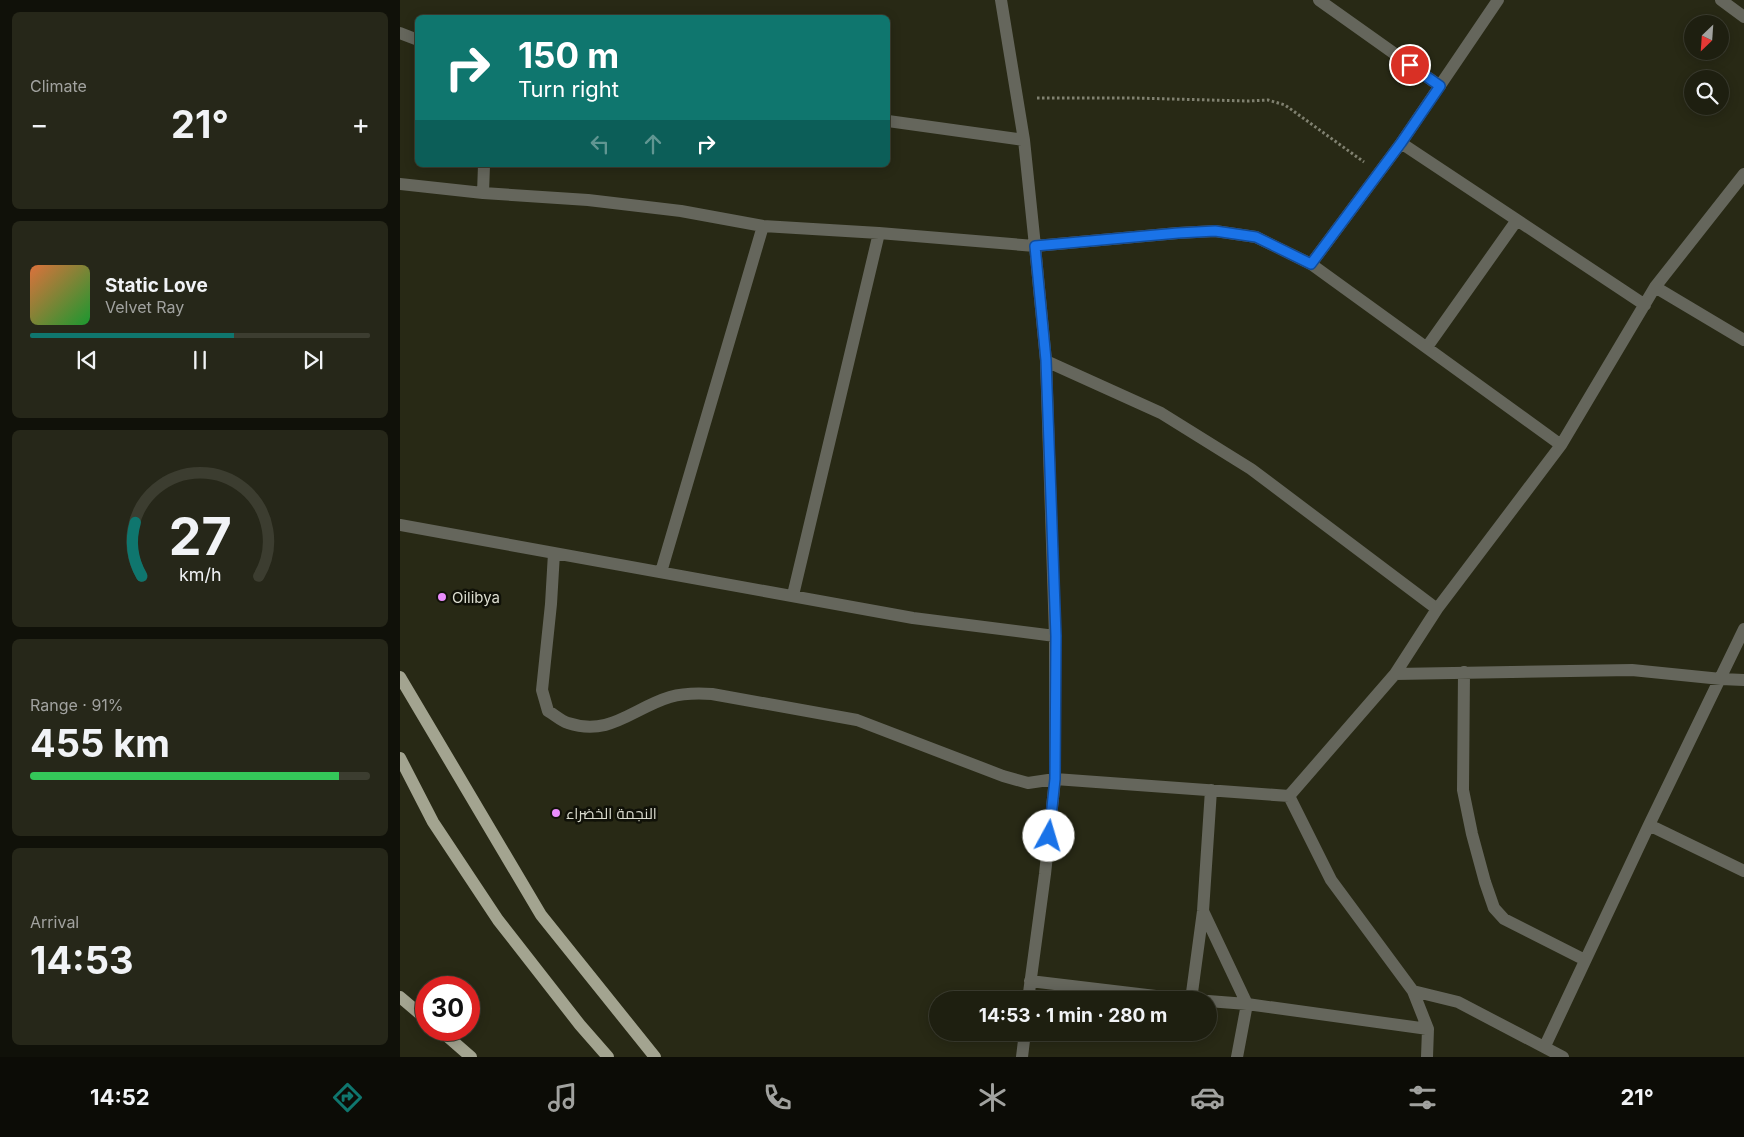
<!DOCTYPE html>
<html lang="en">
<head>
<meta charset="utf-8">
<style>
	:root { --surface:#1e1f10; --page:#262719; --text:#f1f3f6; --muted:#a1a29f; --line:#3c3d30; --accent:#0f766e }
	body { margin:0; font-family:Inter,Cairo,sans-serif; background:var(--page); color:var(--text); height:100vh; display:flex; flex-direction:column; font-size:19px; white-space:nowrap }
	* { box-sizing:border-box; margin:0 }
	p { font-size:16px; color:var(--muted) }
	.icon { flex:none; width:28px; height:28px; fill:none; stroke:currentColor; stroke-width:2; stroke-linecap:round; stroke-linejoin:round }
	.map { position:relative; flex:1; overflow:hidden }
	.side { display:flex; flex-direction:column; gap:12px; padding:12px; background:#101109; width:400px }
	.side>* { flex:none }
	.banner { position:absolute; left:15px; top:15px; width:475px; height:152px; border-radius:8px; box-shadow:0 2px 12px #0003,0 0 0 1px var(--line); background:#0f766e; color:#fff; overflow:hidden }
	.needle { width:32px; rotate:205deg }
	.fabs { position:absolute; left:1284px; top:15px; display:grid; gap:10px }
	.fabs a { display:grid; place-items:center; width:45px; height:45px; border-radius:50%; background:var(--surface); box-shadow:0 2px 12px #0003,0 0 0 1px var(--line); font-size:25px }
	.speed { position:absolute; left:15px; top:976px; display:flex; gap:10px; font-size:25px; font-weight:700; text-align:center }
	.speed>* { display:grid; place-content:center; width:65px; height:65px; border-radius:50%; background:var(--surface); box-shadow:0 2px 12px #0003,0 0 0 1px var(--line); line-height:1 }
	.speed .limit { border:8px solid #d22; background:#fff; color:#111 }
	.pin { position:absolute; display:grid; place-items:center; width:42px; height:42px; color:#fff; margin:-21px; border:2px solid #fff; border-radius:50%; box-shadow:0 1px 5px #0007 }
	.me { position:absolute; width:55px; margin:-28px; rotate:6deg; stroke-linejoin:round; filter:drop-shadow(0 0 4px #0008) }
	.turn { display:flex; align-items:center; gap:18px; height:105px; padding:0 20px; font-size:22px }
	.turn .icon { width:65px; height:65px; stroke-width:2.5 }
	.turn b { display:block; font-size:35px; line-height:42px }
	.lanes { display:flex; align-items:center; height:48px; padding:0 20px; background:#0003; justify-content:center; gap:25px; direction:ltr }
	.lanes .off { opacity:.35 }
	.big { font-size:38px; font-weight:700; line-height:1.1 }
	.side .tile { flex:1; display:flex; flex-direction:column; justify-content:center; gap:8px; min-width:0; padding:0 18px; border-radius:8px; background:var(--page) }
	.side .dial { align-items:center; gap:0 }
	.dial svg { height:130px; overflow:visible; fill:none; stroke:var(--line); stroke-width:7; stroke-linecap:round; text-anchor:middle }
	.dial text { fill:var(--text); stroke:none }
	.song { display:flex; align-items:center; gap:15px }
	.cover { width:60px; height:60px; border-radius:8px; background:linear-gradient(135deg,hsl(20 70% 55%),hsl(130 70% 35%)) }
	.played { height:5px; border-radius:2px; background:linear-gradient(90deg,var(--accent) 60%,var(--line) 60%) }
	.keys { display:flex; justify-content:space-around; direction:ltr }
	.heat { display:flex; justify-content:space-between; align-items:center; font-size:28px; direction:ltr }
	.charge { height:8px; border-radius:4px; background:linear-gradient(90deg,#34c759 91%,var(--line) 0) }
	.trip { position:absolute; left:529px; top:991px; width:288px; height:50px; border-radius:25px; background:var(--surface); box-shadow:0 2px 12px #0003,0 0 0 1px var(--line); font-weight:700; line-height:50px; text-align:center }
	.menu { display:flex; height:80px; justify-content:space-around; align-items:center; background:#0c0c06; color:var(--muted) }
	.menu .icon { width:35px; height:35px }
	.menu .selected { color:var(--accent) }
	.menu b { font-size:22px; color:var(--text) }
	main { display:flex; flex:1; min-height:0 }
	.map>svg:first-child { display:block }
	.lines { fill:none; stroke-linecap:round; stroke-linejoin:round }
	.path { stroke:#808170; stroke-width:3; stroke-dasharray:2.5 2.5; stroke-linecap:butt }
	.minor { stroke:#65665c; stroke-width:12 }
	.major { stroke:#a3a490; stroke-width:12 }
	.route-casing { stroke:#114b97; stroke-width:12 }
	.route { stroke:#1a73e8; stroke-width:9 }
	.poi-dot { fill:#ea8dfc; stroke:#101108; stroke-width:2 }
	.labels { text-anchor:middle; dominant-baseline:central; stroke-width:5; stroke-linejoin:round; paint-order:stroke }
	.poi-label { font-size:15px; fill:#dcddd0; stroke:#101108; text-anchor:start }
</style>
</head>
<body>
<main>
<section class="side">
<div class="tile"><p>Climate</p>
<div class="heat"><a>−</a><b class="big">21°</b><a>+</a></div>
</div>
<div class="tile">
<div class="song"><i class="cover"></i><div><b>Static Love</b><p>Velvet Ray</p></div></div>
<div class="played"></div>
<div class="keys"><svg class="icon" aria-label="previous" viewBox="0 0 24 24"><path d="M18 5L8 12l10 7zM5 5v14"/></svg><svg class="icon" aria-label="pause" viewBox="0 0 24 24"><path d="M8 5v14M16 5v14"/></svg><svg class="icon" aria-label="next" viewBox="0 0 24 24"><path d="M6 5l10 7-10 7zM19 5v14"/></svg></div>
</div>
<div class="tile dial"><svg viewBox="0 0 100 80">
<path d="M14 69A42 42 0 1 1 86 69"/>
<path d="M14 69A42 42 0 0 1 10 36" stroke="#0f766e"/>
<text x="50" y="56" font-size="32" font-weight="700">27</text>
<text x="50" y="72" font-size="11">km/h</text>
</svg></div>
<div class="tile"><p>Range · 91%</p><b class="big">455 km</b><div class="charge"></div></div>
<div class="tile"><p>Arrival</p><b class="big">14:53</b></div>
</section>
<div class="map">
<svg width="1344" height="1057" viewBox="0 0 1344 1057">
	<rect width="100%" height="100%" fill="#282915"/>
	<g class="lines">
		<path class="path" d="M 637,98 L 734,98 L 847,101 L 868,100 L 885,105 L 964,162"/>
		<path class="minor" d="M 601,0 L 624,140 L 635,246 L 646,361 L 655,636 L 655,779 L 645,874 L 628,1000
			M 919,0 L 1040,86
			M 1321,0 L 1344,17
			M 0,33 L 18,40
			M 488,121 L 624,140
			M 1001,143 L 1245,305
			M 0,184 L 83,193 L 188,200 L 281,211 L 363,226 L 479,233 L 635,246 L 778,233 L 815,231 L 856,237 L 911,264 L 1161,445
			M 83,193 L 84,165
			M 911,264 L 1001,143 L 1098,0
			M 1255,287 L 1344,340
			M 1027,347 L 1117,220
			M 646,361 L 761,413 L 851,469 L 1037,609
			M 0,525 L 513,618 L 655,636
			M 154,553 L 151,604 L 142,690 L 148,711 C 155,715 161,721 168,723 C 210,737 233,708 270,697 C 284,693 298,693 312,694 L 457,720 L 603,776 L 628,783 L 655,779 L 889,796 L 995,674 L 1037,609 L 1161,445 L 1255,287 L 1344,174
			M 261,572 L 363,226
			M 393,595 L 479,233
			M 1064,672 L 1063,790 L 1072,834 L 1085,882 L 1094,908 L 1104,919 L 1185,960
			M 995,674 L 1232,670 L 1321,679 L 1344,680
			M 889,796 L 931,880 L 1013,991 L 1028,1029 L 1027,1057
			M 1249,825 L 1344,871
			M 803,911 L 847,1004 L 837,1057
			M 630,981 L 789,1000
			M 1013,991 L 1058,1002 L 1163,1057
			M 791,1000 L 803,911 L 811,790
			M 808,1001 L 847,1004 L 1028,1029
			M 1145,1046 L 1249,825 L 1344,629
			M 622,1057 L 625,1032"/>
		<path class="major" d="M 0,677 L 141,915 L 255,1057
			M 0,758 L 33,822 L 98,920 L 180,1025 L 208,1057
			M 0,997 L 26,1019
			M 40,1030 L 71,1057"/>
	</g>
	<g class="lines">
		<g class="route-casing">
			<path id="route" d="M 649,836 L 655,779 L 656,636 L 646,360 L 635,246 L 778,233 L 815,231 L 856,237 L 911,264 L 1001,143 L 1040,86 L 1010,65"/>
		</g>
		<use href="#route" class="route"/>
	</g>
	<g class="poi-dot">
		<circle cx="42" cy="597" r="5"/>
		<circle cx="156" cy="813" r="5"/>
	</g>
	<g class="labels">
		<g class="poi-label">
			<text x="52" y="597">Oilibya</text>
			<text x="166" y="813">النجمة الخضراء</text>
		</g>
	</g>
</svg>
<div class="fabs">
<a><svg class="needle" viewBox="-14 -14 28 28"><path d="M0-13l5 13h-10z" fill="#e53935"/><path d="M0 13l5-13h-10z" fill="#a1a29f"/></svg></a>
<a><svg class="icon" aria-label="search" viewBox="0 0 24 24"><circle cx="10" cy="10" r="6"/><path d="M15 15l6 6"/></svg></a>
</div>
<div class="speed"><div class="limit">30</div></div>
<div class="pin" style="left:1010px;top:65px;background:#d93025"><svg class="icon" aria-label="arrive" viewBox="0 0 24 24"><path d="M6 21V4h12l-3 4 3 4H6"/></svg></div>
<svg class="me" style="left:649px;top:836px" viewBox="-20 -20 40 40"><circle r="19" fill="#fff"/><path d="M0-13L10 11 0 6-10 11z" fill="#1a73e8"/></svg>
<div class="trip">14:53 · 1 min · 280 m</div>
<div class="banner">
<div class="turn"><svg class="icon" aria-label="right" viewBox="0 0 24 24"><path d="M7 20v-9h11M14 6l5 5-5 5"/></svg><div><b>150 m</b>Turn right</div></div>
<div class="lanes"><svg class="icon off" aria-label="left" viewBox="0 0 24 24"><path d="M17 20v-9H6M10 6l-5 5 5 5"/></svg><svg class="icon off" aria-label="ahead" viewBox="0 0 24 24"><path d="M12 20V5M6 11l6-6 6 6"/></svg><svg class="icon" aria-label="right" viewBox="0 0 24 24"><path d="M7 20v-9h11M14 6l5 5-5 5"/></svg></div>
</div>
</div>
</main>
<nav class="menu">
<b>14:52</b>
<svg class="icon selected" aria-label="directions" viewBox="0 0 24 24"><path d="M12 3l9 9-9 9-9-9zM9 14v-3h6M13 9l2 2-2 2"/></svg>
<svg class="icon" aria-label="music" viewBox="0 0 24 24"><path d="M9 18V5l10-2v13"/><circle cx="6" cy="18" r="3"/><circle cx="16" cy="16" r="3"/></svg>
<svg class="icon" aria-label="phone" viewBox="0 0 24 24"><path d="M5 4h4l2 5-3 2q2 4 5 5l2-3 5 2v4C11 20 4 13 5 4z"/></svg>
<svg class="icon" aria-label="climate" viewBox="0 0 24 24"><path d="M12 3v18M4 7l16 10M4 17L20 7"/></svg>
<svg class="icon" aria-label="car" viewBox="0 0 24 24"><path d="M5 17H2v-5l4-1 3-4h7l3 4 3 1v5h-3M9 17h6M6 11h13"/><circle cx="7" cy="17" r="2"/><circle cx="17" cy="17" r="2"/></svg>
<svg class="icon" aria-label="filters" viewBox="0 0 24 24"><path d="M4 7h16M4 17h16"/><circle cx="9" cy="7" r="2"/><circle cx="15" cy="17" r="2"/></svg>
<b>21°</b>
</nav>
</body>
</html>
